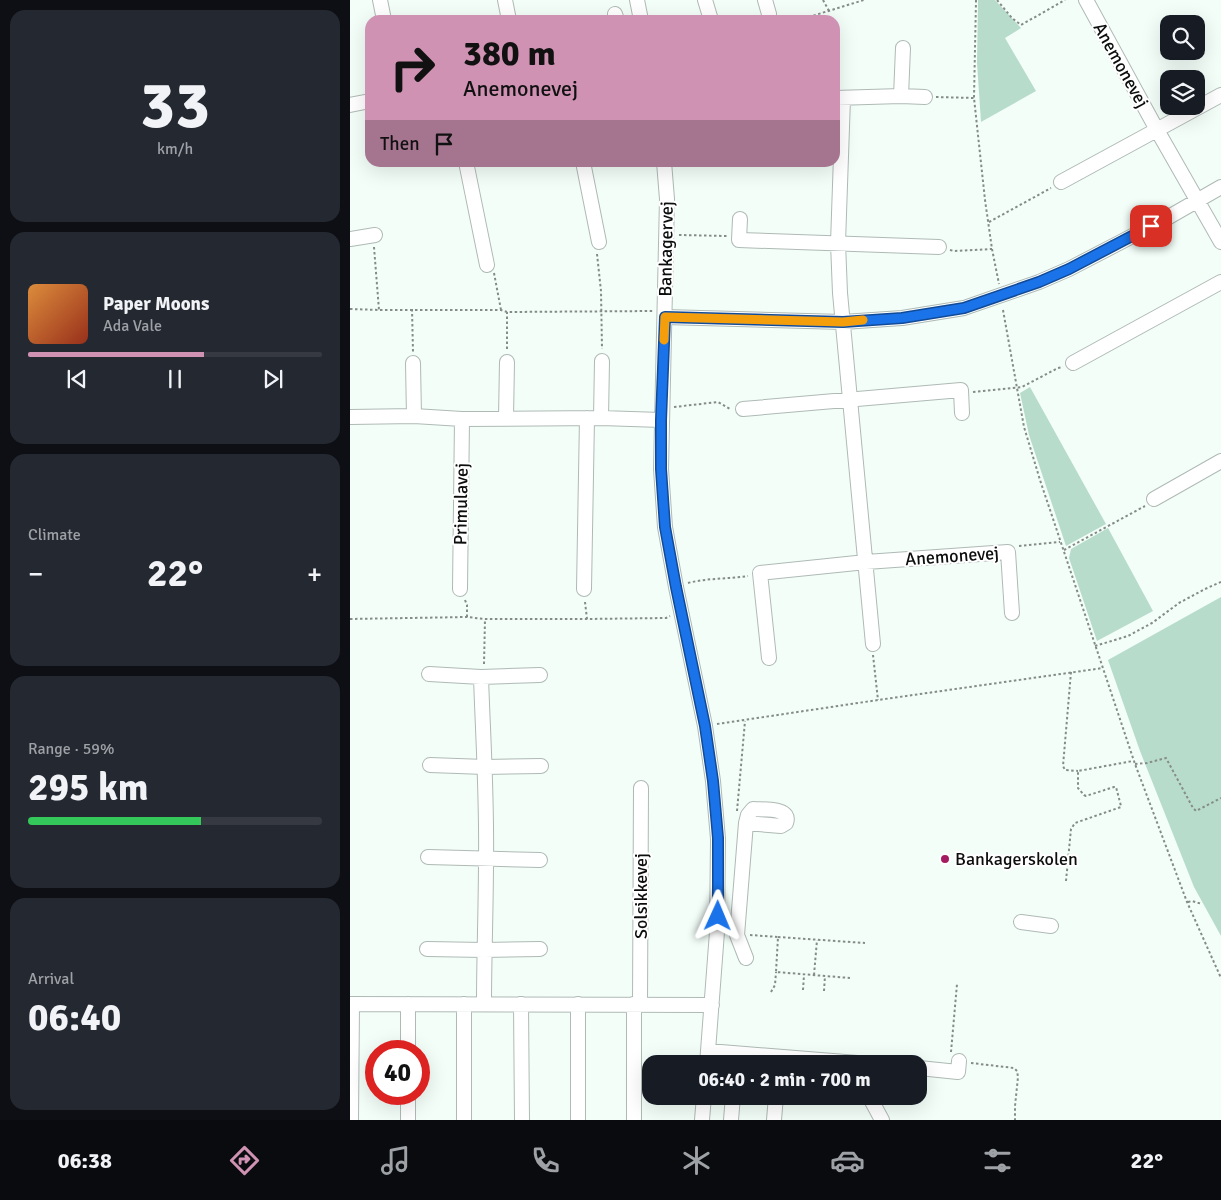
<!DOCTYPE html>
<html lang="en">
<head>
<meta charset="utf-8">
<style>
	:root { --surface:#171b24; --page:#242831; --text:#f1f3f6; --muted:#9ea1a6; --line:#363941; --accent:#cf92b3 }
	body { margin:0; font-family:Signika,sans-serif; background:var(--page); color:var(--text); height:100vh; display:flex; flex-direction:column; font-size:19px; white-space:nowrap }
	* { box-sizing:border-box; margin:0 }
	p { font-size:16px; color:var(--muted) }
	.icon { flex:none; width:28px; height:28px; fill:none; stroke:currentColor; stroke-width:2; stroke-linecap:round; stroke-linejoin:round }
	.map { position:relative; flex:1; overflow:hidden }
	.drawer { display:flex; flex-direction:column; gap:10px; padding:10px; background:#0d0f14; width:350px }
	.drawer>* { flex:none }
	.top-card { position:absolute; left:15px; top:15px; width:475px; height:152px; border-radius:15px; box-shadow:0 5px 20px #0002; background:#cf92b3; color:#111; overflow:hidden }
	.buttons { position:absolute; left:810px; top:15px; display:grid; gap:10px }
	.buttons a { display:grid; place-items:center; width:45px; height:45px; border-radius:10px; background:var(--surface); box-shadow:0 5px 20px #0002; font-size:25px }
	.speed { position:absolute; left:15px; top:1040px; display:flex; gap:10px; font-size:25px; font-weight:700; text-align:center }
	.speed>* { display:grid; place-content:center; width:65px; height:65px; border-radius:50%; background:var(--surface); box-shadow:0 5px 20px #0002; line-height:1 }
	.speed .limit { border:8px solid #d22; background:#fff; color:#111 }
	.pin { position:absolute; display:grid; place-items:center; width:42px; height:42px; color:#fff; margin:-21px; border-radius:10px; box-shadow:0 2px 8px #0006 }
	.me { position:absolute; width:55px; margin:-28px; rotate:1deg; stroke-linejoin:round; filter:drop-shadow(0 0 4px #0008) }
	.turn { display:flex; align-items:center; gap:18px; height:105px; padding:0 15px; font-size:22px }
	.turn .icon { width:65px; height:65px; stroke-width:2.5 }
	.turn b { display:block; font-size:35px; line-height:42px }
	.then { display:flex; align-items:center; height:48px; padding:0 15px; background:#0003; gap:10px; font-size:19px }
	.big { font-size:38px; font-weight:800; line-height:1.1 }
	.drawer .tile { flex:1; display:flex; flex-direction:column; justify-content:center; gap:8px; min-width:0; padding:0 18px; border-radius:15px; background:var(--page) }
	.drawer .dial { align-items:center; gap:0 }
	.dial b { font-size:65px; line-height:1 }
	.song { display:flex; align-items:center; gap:15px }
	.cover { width:60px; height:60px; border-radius:8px; background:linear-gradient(135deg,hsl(30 70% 55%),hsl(10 70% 35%)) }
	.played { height:5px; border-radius:2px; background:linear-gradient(90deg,var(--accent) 60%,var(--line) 60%) }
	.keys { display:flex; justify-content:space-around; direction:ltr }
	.heat { display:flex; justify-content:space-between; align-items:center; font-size:28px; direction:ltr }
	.charge { height:8px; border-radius:4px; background:linear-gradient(90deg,#34c759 59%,var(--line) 0) }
	.trip { position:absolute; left:292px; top:1055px; width:285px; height:50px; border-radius:15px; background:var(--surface); box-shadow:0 5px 20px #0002; font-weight:800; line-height:50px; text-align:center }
	.menu { display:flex; height:80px; justify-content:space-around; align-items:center; background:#090b0e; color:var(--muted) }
	.menu .icon { width:35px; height:35px }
	.menu .selected { color:var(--accent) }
	.menu b { font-size:22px; color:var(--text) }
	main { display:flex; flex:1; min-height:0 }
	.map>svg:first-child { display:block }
	.green { fill:#b8dccc }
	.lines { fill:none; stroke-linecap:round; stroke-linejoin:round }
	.minor-casing { stroke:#afbab5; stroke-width:16 }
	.path { stroke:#858c88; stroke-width:2; stroke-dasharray:2.5 2.5; stroke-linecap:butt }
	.minor { stroke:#fff; stroke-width:14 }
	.route-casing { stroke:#114b97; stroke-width:12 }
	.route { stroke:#1a73e8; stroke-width:9 }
	.slow { stroke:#f59e0b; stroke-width:9 }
	.poi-dot { fill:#a51b62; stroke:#fff; stroke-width:2 }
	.labels { text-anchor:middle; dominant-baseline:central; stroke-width:4; stroke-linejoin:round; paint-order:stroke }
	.street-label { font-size:18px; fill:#0b0e0c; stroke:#fff }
	.poi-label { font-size:18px; fill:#0b0e0c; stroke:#fff; text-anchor:start }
</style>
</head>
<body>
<main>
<section class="drawer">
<div class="tile dial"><b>33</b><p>km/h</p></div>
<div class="tile">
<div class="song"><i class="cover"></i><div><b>Paper Moons</b><p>Ada Vale</p></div></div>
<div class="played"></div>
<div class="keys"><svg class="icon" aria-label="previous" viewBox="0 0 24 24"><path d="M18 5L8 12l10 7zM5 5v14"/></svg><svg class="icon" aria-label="pause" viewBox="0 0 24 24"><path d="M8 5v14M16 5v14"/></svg><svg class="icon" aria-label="next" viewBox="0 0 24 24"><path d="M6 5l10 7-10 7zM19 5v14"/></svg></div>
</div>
<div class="tile"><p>Climate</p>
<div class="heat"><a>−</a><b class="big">22°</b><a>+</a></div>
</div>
<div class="tile"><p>Range · 59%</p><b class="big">295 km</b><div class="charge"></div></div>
<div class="tile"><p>Arrival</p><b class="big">06:40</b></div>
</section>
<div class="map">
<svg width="871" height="1120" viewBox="0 0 871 1120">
	<rect width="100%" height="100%" fill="#f3fef9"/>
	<path class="green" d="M 628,0 L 645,0 L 671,28 L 655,38 L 686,91 L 631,122 L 627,63 Z
		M 680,387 L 756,524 L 716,546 L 679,435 L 670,393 Z
		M 758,528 L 803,611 L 747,641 L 719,558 L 721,549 Z
		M 871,597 L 871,936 L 844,887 L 790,751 L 758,660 Z"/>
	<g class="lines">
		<g class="minor-casing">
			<path id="minor" d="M 30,0 L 34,20
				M 155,0 L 159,20
				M 287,0 L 291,20
				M 355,0 L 361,20
				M 415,0 L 419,14
				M 736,0 L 807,130 L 871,242
				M 265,14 L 267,20
				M 551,96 L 553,48
				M 485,98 L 551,96 L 575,97
				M 493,98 L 488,243 L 490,293 L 523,644
				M 0,105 L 20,101
				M 116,162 L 137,265
				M 233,162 L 249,242
				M 314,162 L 317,199 L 311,469 L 315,527 L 326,587 L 355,726 L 363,781 L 368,839 L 367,932 L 357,1064
				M 711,182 L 871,95
				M 390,219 L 389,240 L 589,247
				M 0,239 L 25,235
				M 315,317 L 493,322 L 552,318 L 614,308 L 689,282 L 719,269 L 817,218 L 871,187
				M 63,363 L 64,416
				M 723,363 L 871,282
				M 393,409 L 611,390 L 612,413
				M 0,417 L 64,416 L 112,419 L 251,418 L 311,420
				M 156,418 L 157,362
				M 251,418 L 252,361
				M 804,499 L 871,461
				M 110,589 L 112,419
				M 234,589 L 237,418
				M 419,658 L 410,573 L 516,562 L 658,552 L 662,613
				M 79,674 L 131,677 L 190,675
				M 131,677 C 133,737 137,798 136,859 C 136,907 134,956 134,1004
				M 80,765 L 135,767 L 191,766
				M 78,857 L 190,860
				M 671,922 L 701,926
				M 77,949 L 134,950 L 190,949
				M 396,958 L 387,935 L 396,823 L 398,815 L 403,809 C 413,810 442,807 436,823 L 431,826 L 396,823
				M 0,1004 L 362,1005
				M 58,1004 L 58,1051
				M 171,1004 L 172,1120
				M 228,1004 L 228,1120
				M 290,1004 L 291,788
				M 358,1051 L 520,1064
				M 569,1068 L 608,1072 L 609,1061
				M 58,1094 L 58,1120
				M 519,1096 L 532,1120
				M 1,1120 L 2,1004
				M 114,1120 L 114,1004
				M 284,1120 L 284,1004
				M 352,1120 L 354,1096
				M 381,1120 L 383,1096
				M 424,1120 L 426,1096"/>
		</g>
		<path class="path" d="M 473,0 L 479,11
			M 626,0 L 624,98 L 635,200 L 642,249 L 649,284
			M 647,0 L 662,18 L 671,25 L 715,0
			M 449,20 L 514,0
			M 586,97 L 624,98
			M 639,222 L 701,188
			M 329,235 L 377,236
			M 24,247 L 29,310
			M 600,250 L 604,251 L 642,249
			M 247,254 L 251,291 L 252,349
			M 144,273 L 151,310
			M 0,309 L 29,310 L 151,310 L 157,312 L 303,311
			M 62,309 L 63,352
			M 653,310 L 674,427 L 690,480 L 785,764 L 837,902 L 871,978
			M 157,349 L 157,312
			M 623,392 L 672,387 L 708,368 L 713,367
			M 324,407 L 368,402 L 380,409
			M 669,546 L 710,542
			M 714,550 L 795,506
			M 338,583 C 357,578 378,579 398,576
			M 115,600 L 117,605 L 117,617
			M 235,602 L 237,619
			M 0,619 L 117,617 L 135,619 L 237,619 L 316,618 L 320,616
			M 745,646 L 778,636 L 802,623 L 829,603 L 855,589 L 871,582
			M 523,655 L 528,700
			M 134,664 L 135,619
			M 721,672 L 713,766 L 715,770 L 728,771
			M 367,724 L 528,700 L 753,668
			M 785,764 L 797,763 L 816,758 L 843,808 L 846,811 L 871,798
			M 387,811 L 395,721
			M 716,881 L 721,829 L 725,823 L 771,807 L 771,806 L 766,787 L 764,787 L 736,796 L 734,795 L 728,788 L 728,771 L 783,761
			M 838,902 L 842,901 L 852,904
			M 400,935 L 428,937 L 426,972 L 500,978
			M 428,937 L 515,943
			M 464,975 L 467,940
			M 453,990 L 454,975
			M 474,991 L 475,976
			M 421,992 L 425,985 L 426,972
			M 601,1052 L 607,984
			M 621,1063 L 664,1068 L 667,1071 L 668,1077 L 665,1106 L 665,1120"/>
		<use href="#minor" class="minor"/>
	</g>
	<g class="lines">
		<g class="route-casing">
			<path id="route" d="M 368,916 L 368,838 L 363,781 L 355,726 L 326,587 L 315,527 L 311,469 L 311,420 L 315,317 L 493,322 L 552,318 L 614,308 L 689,282 L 719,269 L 801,226"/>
		</g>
		<use href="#route" class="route"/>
		<path class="slow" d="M 314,340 L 315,317 L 493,322 L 513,320"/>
	</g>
	<circle class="poi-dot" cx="595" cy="859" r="5"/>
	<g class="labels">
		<g class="street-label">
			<text transform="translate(771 65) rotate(61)">Anemonevej</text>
			<text transform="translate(316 249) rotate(-89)">Bankagervej</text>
			<text transform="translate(111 504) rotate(-89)">Primulavej</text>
			<text transform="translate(602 556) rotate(-4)">Anemonevej</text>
			<text transform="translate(291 896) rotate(-90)">Solsikkevej</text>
		</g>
		<g class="poi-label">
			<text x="605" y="859">Bankagerskolen</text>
		</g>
	</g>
</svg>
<div class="buttons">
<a><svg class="icon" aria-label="search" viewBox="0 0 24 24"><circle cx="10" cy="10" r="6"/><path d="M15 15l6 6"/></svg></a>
<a><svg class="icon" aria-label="layers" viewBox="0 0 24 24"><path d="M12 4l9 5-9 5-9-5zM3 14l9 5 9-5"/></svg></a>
</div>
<div class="speed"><div class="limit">40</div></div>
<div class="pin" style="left:801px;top:226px;background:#d93025"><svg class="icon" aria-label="arrive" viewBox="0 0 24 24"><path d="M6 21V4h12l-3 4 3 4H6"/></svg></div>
<svg class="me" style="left:368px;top:916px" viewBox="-20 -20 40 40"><path d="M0-17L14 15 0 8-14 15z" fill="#1a73e8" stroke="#fff" stroke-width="4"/></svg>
<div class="trip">06:40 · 2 min · 700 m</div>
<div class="top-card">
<div class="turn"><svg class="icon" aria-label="right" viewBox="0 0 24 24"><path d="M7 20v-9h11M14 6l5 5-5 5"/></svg><div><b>380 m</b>Anemonevej</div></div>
<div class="then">Then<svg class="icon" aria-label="arrive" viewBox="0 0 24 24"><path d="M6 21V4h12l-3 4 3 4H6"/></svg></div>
</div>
</div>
</main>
<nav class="menu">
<b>06:38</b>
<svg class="icon selected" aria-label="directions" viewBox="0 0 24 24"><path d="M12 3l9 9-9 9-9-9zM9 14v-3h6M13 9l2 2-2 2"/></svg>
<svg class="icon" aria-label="music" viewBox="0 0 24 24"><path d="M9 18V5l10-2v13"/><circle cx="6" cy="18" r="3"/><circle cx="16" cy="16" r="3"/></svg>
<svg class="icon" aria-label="phone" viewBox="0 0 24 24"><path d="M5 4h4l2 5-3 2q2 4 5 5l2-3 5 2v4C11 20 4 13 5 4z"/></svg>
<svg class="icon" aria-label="climate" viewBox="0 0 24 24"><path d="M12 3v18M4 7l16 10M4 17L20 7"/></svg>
<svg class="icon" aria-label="car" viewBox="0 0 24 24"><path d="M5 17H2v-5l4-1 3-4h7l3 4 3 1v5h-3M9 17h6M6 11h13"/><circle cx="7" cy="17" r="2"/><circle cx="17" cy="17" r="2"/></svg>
<svg class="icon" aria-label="filters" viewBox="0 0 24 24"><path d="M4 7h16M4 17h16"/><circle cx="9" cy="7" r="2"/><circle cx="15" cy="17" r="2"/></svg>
<b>22°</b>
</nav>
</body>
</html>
